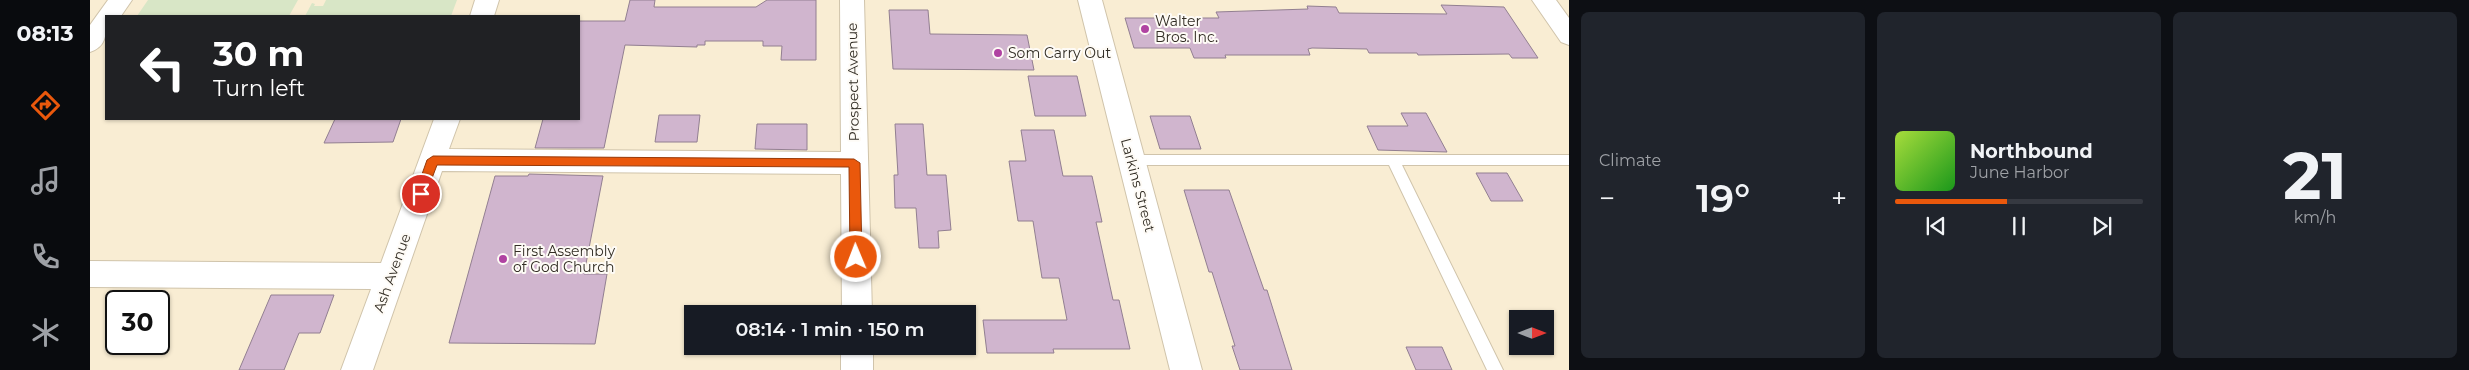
<!DOCTYPE html>
<html lang="en">
<head>
<meta charset="utf-8">
<style>
	:root { --surface:#171b24; --page:#20242c; --text:#f1f3f6; --muted:#9ea1a6; --line:#363941; --accent:#ea580c }
	body { margin:0; font-family:Montserrat,sans-serif; background:var(--page); color:var(--text); height:100vh; display:flex; flex-direction:column; font-size:19px; white-space:nowrap }
	* { box-sizing:border-box; margin:0 }
	p { font-size:16px; color:var(--muted) }
	.icon { flex:none; width:28px; height:28px; fill:none; stroke:currentColor; stroke-width:2; stroke-linecap:round; stroke-linejoin:round }
	.map { position:relative; flex:1; overflow:hidden }
	.side { display:flex; flex-direction:column; gap:12px; padding:12px; background:#0d0f14; width:900px }
	.side>* { flex:none }
	.top-card { position:absolute; left:15px; top:15px; width:475px; height:105px; border-radius:0px; box-shadow:0 1px 4px #0004; background:#202124; color:#fff; overflow:hidden }
	.needle { width:32px; rotate:90deg }
	.fabs { position:absolute; left:1419px; top:310px; display:grid; gap:10px }
	.fabs a { display:grid; place-items:center; width:45px; height:45px; border-radius:0px; background:var(--surface); box-shadow:0 1px 4px #0004; font-size:25px }
	.speed { position:absolute; left:15px; top:290px; display:flex; gap:10px; font-size:25px; font-weight:700; text-align:center }
	.speed>* { display:grid; place-content:center; width:65px; height:65px; border-radius:50%; background:var(--surface); box-shadow:0 1px 4px #0004; line-height:1 }
	.speed .limit { border:2px solid #111; border-radius:8px; background:#fff; color:#111 }
	.pin { position:absolute; display:grid; place-items:center; width:42px; height:42px; color:#fff; margin:-21px; border:2px solid #fff; border-radius:50%; box-shadow:0 1px 5px #0007 }
	.me { position:absolute; width:55px; margin:-28px; rotate:359deg; stroke-linejoin:round; filter:drop-shadow(0 0 4px #0008) }
	.turn { display:flex; align-items:center; gap:18px; height:105px; padding:0 25px; font-size:22px }
	.turn .icon { width:65px; height:65px; stroke-width:2.5 }
	.turn b { display:block; font-size:35px; line-height:42px }
	.big { font-size:38px; font-weight:600; line-height:1.1 }
	.side .widget { flex:1; display:flex; flex-direction:column; justify-content:center; gap:8px; min-width:0; padding:0 18px; border-radius:8px; background:var(--page) }
	.side .dial { align-items:center; gap:0 }
	.dial b { font-size:65px; line-height:1 }
	.song { display:flex; align-items:center; gap:15px }
	.cover { width:60px; height:60px; border-radius:8px; background:linear-gradient(135deg,hsl(80 70% 55%),hsl(120 70% 35%)) }
	.played { height:5px; border-radius:2px; background:linear-gradient(90deg,var(--accent) 45%,var(--line) 45%) }
	.keys { display:flex; justify-content:space-around; direction:ltr }
	.heat { display:flex; justify-content:space-between; align-items:center; font-size:28px; direction:ltr }
	.side .tiles { flex:1; display:grid; gap:12px; grid-template-columns:repeat(3,1fr) }
	.trip { position:absolute; left:594px; top:305px; width:292px; height:50px; border-radius:0px; background:var(--surface); box-shadow:0 1px 4px #0004; font-weight:600; line-height:50px; text-align:center }
	main { display:flex; flex:1; min-height:0 }
	.dock { display:flex; flex-direction:column; width:90px; justify-content:space-around; align-items:center; background:#090b0e; color:var(--muted) }
	.dock .icon { width:35px; height:35px }
	.dock .on { color:var(--accent) }
	.dock b { font-size:22px; color:var(--text) }
	.map>svg:first-child { display:block }
	.green { fill:#d8e6c6 }
	.building { fill:#d0b5ce; stroke:#927f91 }
	.lines { fill:none; stroke-linecap:round; stroke-linejoin:round }
	.service-casing { stroke:#d0c4ab; stroke-width:2 }
	.minor-casing { stroke:#d0c4ab; stroke-width:2 }
	.service { fill:#fff; fill-rule:evenodd }
	.minor { fill:#fff; fill-rule:evenodd }
	.route { fill:#ea580c; stroke:#983908 }
	.poi-dot { fill:#b043a2; stroke:#fefbf6; stroke-width:2 }
	.labels { text-anchor:middle; dominant-baseline:central; stroke-width:4; stroke-linejoin:round; paint-order:stroke }
	.poi-label { font-size:14px; fill:#322d24; stroke:#fefbf6; text-anchor:start }
	.street-label { font-size:14px; fill:#322d24; stroke:#fefbf6 }
</style>
</head>
<body>
<main>
<nav class="dock">
<b>08:13</b>
<svg class="icon on" aria-label="directions" viewBox="0 0 24 24"><path d="M12 3l9 9-9 9-9-9zM9 14v-3h6M13 9l2 2-2 2"/></svg>
<svg class="icon" aria-label="music" viewBox="0 0 24 24"><path d="M9 18V5l10-2v13"/><circle cx="6" cy="18" r="3"/><circle cx="16" cy="16" r="3"/></svg>
<svg class="icon" aria-label="phone" viewBox="0 0 24 24"><path d="M5 4h4l2 5-3 2q2 4 5 5l2-3 5 2v4C11 20 4 13 5 4z"/></svg>
<svg class="icon" aria-label="climate" viewBox="0 0 24 24"><path d="M12 3v18M4 7l16 10M4 17L20 7"/></svg>
</nav>
<div class="map">
<svg width="1479" height="370" viewBox="0 0 1479 370">
	<rect width="100%" height="100%" fill="#f9edd3"/>
	<path class="green" d="M 58,0 L 208,0 L 199,16 L 47,16 Z
		M 236,0 L 367,0 L 361,16 L 215,16 L 222,3 L 225,4 L 224,6 L 233,6 Z"/>
	<path class="building" d="M 540,0 L 565,0 L 564,7 L 666,7 L 677,0 L 726,0 L 726,60 L 691,60 L 692,46 L 673,46 L 673,41 L 615,41 L 615,45 L 607,45 L 607,47 L 535,45 L 514,148 L 445,148 L 453,119 L 489,119 L 489,21 L 535,21 Z
		M 1351,5 L 1414,7 L 1448,58 L 1422,58 L 1419,54 L 1328,55 L 1327,53 L 1279,53 L 1277,49 L 1222,48 L 1218,49 L 1220,55 L 1135,55 L 1136,58 L 1104,58 L 1100,48 L 1044,48 L 1035,18 L 1129,18 L 1126,12 L 1218,9 L 1217,6 L 1246,7 L 1249,13 L 1357,14 Z
		M 799,10 L 838,10 L 840,34 L 937,35 L 944,70 L 803,69 Z
		M 938,76 L 987,76 L 996,116 L 945,116 Z
		M 1311,113 L 1336,113 L 1357,152 L 1288,150 L 1277,126 L 1318,126 Z
		M 569,115 L 610,115 L 607,142 L 565,142 Z
		M 1060,116 L 1100,116 L 1111,149 L 1070,149 Z
		M 245,119 L 311,119 L 303,142 L 234,143 Z
		M 667,124 L 717,124 L 717,150 L 665,149 Z
		M 805,124 L 833,124 L 837,175 L 856,175 L 861,230 L 848,231 L 849,248 L 829,248 L 826,208 L 805,208 L 804,175 L 808,175 Z
		M 931,130 L 964,130 L 973,176 L 1002,176 L 1012,222 L 1006,222 L 1023,300 L 1029,300 L 1040,349 L 963,349 L 964,353 L 897,353 L 893,320 L 977,320 L 969,278 L 952,278 L 943,221 L 928,221 L 919,161 L 936,161 Z
		M 1386,173 L 1417,173 L 1433,201 L 1401,201 Z
		M 439,174 L 513,176 L 494,274 L 517,274 L 505,344 L 359,343 L 405,176 L 438,176 Z
		M 1094,190 L 1139,190 L 1174,290 L 1177,290 L 1202,370 L 1150,370 L 1142,346 L 1145,346 L 1122,272 L 1119,272 Z
		M 181,295 L 244,295 L 230,333 L 209,333 L 194,370 L 149,370 Z
		M 1316,347 L 1352,347 L 1362,370 L 1326,370 Z"/>
	<g class="lines">
		<g class="service-casing">
			<path id="service" d="M 1042,155 L 1479,155 L 1479,165 L 1312,165 L 1413,370 L 1397,370 L 1299,165 L 1042,165 L 1037,164 L 1035,160 L 1037,156 Z"/>
		</g>
		<g class="minor-casing">
			<path id="minor" d="M 18,0 L 42,0 L 31,16 L 16,16 C 16,32 18,46 0,52 L 0,25 Z
				M 385,0 L 409,0 L 404,16 L 380,16 Z
				M 750,0 L 774,0 L 782,314 L 752,314 L 751,174 L 352,171 L 283,370 L 251,370 L 281,289 L 0,287 L 0,261 L 291,263 L 344,119 L 370,119 L 359,149 L 751,152 Z
				M 988,0 L 1012,0 L 1112,370 L 1080,370 Z
				M 1442,0 L 1466,0 L 1479,18 L 1479,45 L 1471,42 Z
				M 751,346 L 783,346 L 783,370 L 751,370 Z"/>
		</g>
		<use href="#service" class="service"/>
		<use href="#minor" class="minor"/>
	</g>
	<path class="route" d="M 343,156 L 764,159 L 770,163 L 772,257 L 766,262 L 760,257 L 759,167 L 347,165 L 336,194 L 331,198 L 325,194 L 337,160 Z"/>
	<g class="poi-dot">
		<circle cx="1055" cy="29" r="5"/>
		<circle cx="908" cy="53" r="5"/>
		<circle cx="413" cy="259" r="5"/>
	</g>
	<g class="labels">
		<g class="poi-label">
			<text x="1065" y="21">Walter<tspan x="1065" dy="16">Bros. Inc.</tspan></text>
			<text x="918" y="53">Som Carry Out</text>
			<text x="423" y="251">First Assembly<tspan x="423" dy="16">of God Church</tspan></text>
		</g>
		<g class="street-label">
			<text transform="translate(763 82) rotate(-91)">Prospect Avenue</text>
			<text transform="translate(1048 185) rotate(75)">Larkins Street</text>
			<text transform="translate(302 273) rotate(-70)">Ash Avenue</text>
		</g>
	</g>
</svg>
<div class="fabs">
<a><svg class="needle" viewBox="-14 -14 28 28"><path d="M0-13l5 13h-10z" fill="#e53935"/><path d="M0 13l5-13h-10z" fill="#9ea1a6"/></svg></a>
</div>
<div class="speed"><div class="limit">30</div></div>
<div class="pin" style="left:331px;top:194px;background:#d93025"><svg class="icon" aria-label="arrive" viewBox="0 0 24 24"><path d="M6 21V4h12l-3 4 3 4H6"/></svg></div>
<svg class="me" style="left:766px;top:257px" viewBox="-20 -20 40 40"><circle r="17" fill="#ea580c" stroke="#fff" stroke-width="3"/><path d="M0-11L8 9 0 5-8 9z" fill="#fff"/></svg>
<div class="trip">08:14 · 1 min · 150 m</div>
<div class="top-card">
<div class="turn"><svg class="icon" aria-label="left" viewBox="0 0 24 24"><path d="M17 20v-9H6M10 6l-5 5 5 5"/></svg><div><b>30 m</b>Turn left</div></div>
</div>
</div>
<section class="side">
<div class="tiles">
<div class="widget"><p>Climate</p>
<div class="heat"><a>−</a><b class="big">19°</b><a>+</a></div>
</div>
<div class="widget">
<div class="song"><i class="cover"></i><div><b>Northbound</b><p>June Harbor</p></div></div>
<div class="played"></div>
<div class="keys"><svg class="icon" aria-label="previous" viewBox="0 0 24 24"><path d="M18 5L8 12l10 7zM5 5v14"/></svg><svg class="icon" aria-label="pause" viewBox="0 0 24 24"><path d="M8 5v14M16 5v14"/></svg><svg class="icon" aria-label="next" viewBox="0 0 24 24"><path d="M6 5l10 7-10 7zM19 5v14"/></svg></div>
</div>
<div class="widget dial"><b>21</b><p>km/h</p></div>
</div>
</section>
</main>
</body>
</html>
